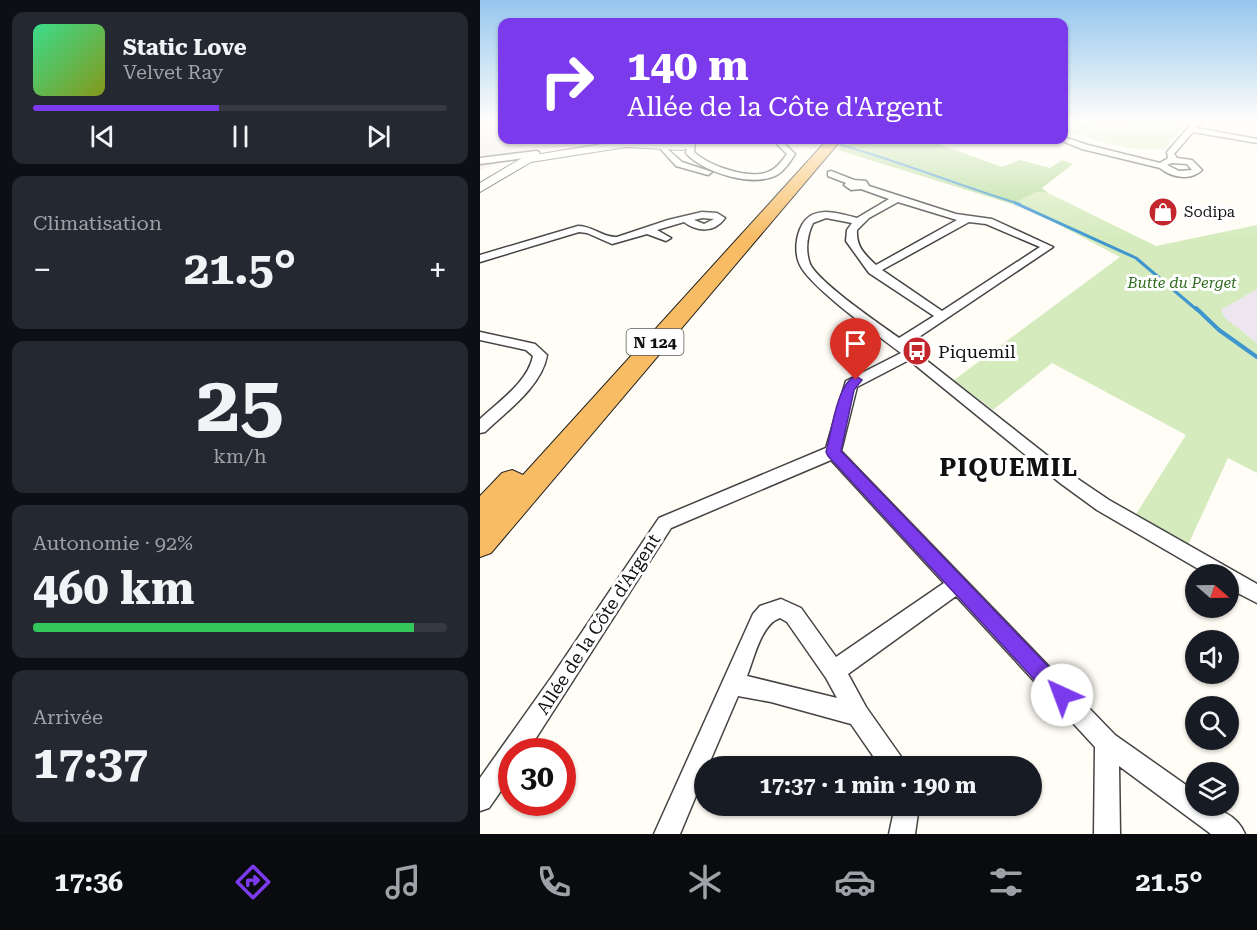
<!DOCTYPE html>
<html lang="fr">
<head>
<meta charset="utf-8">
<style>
	:root { --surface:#171b24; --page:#242831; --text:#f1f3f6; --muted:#9ea1a6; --line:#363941; --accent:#7c3aed }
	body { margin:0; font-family:"Roboto Serif",serif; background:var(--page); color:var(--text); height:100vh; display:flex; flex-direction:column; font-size:22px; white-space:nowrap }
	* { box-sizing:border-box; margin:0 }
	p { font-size:20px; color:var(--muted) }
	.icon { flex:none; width:33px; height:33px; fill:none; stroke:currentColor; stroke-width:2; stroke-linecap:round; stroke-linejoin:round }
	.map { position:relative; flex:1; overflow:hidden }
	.drawer { display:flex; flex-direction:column; gap:12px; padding:12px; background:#0d0f14; width:480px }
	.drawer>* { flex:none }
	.top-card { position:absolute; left:18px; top:18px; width:570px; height:126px; border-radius:12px; box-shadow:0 2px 4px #0004; background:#7c3aed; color:#fff; overflow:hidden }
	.needle { width:39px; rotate:110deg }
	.buttons { position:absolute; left:705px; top:564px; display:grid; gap:12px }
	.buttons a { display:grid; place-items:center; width:54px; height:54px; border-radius:50%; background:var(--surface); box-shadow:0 2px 4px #0004; font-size:30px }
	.speed { position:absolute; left:18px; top:738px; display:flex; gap:12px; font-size:30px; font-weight:700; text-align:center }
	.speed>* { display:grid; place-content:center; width:78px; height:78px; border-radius:50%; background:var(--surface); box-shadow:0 2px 4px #0004; line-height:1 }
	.speed .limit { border:9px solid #d22; background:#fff; color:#111 }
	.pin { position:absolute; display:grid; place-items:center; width:51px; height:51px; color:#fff; margin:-62px -26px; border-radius:50% 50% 50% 0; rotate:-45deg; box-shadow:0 0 6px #0007 }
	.pin .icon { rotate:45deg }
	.me { position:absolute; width:66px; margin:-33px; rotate:317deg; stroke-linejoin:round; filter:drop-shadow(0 0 4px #0008) }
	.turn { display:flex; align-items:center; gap:21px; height:126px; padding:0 30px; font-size:27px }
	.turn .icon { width:78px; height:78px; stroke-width:2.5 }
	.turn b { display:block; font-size:42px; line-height:51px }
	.big { font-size:45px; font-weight:700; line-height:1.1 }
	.drawer .tile { flex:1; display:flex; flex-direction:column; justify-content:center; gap:9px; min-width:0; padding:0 21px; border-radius:12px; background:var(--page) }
	.drawer .dial { align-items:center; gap:0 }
	.dial b { font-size:78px; line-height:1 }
	.song { display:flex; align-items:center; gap:18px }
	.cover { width:72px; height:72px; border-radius:9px; background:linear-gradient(135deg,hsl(150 70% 55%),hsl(70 70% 35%)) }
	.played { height:6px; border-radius:3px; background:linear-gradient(90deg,var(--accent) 45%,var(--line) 45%) }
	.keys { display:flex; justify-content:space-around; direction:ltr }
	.heat { display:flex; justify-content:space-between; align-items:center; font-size:33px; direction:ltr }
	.charge { height:9px; border-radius:4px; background:linear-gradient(90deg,#34c759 92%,var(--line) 0) }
	.trip { position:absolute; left:214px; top:756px; width:348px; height:60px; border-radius:30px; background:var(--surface); box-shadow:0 2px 4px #0004; font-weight:700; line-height:60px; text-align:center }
	.dock { display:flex; height:96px; justify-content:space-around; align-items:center; background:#090b0e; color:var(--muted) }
	.dock .icon { width:42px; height:42px }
	.dock .selected { color:var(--accent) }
	.dock b { font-size:27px; color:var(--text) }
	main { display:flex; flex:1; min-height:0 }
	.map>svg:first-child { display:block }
	.industrial { fill:#eee6ef }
	.green { fill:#d5ebbd }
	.forest { fill:#b9dc9c }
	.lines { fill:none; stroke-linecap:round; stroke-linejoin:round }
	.stream-far2 { stroke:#3f96cf; stroke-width:2 }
	.stream-far1 { stroke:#3f96cf; stroke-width:3 }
	.stream { stroke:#3f96cf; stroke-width:4 }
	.minor-casing { stroke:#444; stroke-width:3 }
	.tertiary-casing { stroke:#444; stroke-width:2 }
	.trunk-casing { stroke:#222; stroke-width:2 }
	.minor { fill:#fff; fill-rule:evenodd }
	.tertiary { fill:#fff; fill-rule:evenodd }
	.trunk { fill:#f7bc64; fill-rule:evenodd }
	.route { fill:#7c3aed; stroke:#51269a; stroke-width:1.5 }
	.labels { text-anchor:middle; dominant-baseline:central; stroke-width:6; stroke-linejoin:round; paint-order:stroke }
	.far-poi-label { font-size:15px; fill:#111; stroke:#fff; text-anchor:start }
	.far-park-label { font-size:15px; font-style:italic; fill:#2f6b1f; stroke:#fff }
	.shield { fill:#fff; stroke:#585858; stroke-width:1.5 }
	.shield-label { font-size:16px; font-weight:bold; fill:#111 }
	.poi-label { font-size:18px; fill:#111; stroke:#fff; text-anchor:start }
	.street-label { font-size:18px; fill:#111; stroke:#fff }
	.district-label { font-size:24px; font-weight:bold; letter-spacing:1.5px; fill:#111; stroke:#fff }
</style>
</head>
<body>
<main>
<section class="drawer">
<div class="tile">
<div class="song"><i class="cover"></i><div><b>Static Love</b><p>Velvet Ray</p></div></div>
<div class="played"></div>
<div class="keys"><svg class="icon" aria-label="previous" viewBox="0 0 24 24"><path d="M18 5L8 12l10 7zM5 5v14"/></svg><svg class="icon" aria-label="pause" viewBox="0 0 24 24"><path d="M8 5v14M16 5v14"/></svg><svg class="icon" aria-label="next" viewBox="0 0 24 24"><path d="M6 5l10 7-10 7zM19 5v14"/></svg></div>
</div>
<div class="tile"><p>Climatisation</p>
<div class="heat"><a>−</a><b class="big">21.5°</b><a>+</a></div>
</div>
<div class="tile dial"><b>25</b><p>km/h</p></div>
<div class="tile"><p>Autonomie · 92%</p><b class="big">460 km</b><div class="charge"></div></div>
<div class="tile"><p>Arrivée</p><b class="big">17:37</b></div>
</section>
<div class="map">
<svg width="777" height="834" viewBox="0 0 777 834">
	<rect width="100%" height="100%" fill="#fffdf5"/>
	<path class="industrial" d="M 0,121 L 22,121 L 22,140 L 136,140 L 55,151 L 0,170 Z
		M 777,289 L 777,343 L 745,318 L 741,310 Z"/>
	<path class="green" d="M 593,121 L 638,133 L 662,121 L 689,121 L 702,129 L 684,149 C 649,152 616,140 584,130 L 584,125 Z
		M 557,192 L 568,193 L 676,246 L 777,225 L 777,289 L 741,310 L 745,318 L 777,343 L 777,473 L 748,458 L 708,545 L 656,514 L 706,435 L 572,363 L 513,410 L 474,380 L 640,257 L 547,208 L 532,204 Z"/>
	<path class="forest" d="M 374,140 L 447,140 L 522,167 L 540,160 L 570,168 L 582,160 L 593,164 L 562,188 L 568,193 L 557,192 L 532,204 L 358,150 L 367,141 Z"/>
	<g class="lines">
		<path class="stream-far2" d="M 361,145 C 422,162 480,186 540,204"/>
		<path class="stream-far1" d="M 535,203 L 656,258 L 717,310"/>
		<path class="stream" d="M 716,308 L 739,330 L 777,357"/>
		<g class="minor-casing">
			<path id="minor" d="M 714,121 L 722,121 L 716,128 L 777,139 L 777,143 L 713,132 L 694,154 L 697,158 L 712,160 L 722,170 C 711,181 692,178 680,168 L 602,149 L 580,140 L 584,140 L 584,137 L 608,145 L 680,163 L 688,158 L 687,152 ZM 692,163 L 707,164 L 712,170 L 699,171 L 687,165 Z
				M 208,140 L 215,142 L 214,152 C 229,166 271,181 290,171 C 297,168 302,161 307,154 L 293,140 L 301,140 L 315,154 C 310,162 305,170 297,175 C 273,188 222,172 206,153 Z
				M 183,145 L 202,162 L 232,172 L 228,175 L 196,166 L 179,147 Z
				M 56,151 L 59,152 L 59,156 L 0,164 L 0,158 Z
				M 351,171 L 374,180 L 386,181 L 389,186 L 476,214 L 512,219 L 573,247 L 427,345 L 592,475 L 629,500 L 777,584 L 777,603 L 748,588 L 748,574 L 727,574 L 617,510 L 580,483 L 429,360 L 377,387 L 361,451 L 635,735 L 716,792 L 716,806 C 735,806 757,814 765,834 L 731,834 L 639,766 L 640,834 L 614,834 L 615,747 L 476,596 L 368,674 L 386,707 L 422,758 L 426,766 L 400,766 L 371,724 L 291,702 L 258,696 L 228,766 L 225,766 L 225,774 L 200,834 L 174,834 L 273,614 L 280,606 L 301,599 L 321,608 L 356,657 L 464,583 L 351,460 L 191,528 L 47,752 L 32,752 L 32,775 L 9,808 L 0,811 L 0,778 L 73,675 L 179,518 L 346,448 L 366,381 L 421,353 C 399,336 330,287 320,265 C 314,253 316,236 322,225 C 334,204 359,214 377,218 L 409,199 L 381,189 L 371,190 L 364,185 L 366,183 L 348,176 L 348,172 ZM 418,202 L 477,220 L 396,265 C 384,254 376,246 377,230 L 389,218 ZM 346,218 L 372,223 L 367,230 L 366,241 L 389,273 L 454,316 L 419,338 C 400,324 339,283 330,264 C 325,251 327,235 333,223 ZM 489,222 L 506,224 L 560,247 L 462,311 L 402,270 ZM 300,618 L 307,622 L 346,678 L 357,698 L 267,676 C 274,659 281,624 300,618 Z
				M 222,212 L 237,213 L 245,218 C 234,233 218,232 204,222 L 177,230 L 191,238 L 186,241 L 167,234 L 132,244 L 107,233 L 99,232 L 0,262 L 0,255 L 98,226 C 113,226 123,238 137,237 L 188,220 ZM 222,218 L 234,219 L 224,224 L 214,220 Z
				M 0,332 L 55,344 L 67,355 C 62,386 27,411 5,432 L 0,433 L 0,419 C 18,402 48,382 53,356 L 46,350 L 0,340 Z
				M 415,806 L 439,806 L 435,834 L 409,834 Z"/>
		</g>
		<g class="tertiary-casing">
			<path id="tertiary" d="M 146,140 L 195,144 L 208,140 L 219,140 L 212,147 L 202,150 L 146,147 L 51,162 L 0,192 L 0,183 L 52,152 L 61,154 Z"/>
		</g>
		<g class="trunk-casing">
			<path id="trunk" d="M 347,140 L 361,140 L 11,553 L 0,557 L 0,496 L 22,473 L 32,470 L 43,475 Z"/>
		</g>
		<use href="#minor" class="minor"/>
		<use href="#tertiary" class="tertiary"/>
		<use href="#trunk" class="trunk"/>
	</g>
	<linearGradient id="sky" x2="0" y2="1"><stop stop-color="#95c6ee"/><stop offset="0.51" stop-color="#fffefa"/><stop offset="1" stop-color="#fffefa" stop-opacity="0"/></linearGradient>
	<rect width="777" height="238" fill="url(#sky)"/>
	<path class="route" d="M 376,376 L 382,380 L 374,390 L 361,451 L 589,688 L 592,695 L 589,702 L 582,705 L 575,702 L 348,456 L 346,452 C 351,434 357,382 376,376 Z"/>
	<defs>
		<g id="shop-disc" transform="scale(1.5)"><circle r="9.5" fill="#c4262e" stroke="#fff"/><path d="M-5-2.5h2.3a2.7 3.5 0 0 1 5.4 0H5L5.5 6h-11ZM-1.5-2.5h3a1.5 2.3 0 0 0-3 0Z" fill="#fff"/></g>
		<g id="bus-disc" transform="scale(1.5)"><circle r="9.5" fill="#c4262e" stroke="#fff"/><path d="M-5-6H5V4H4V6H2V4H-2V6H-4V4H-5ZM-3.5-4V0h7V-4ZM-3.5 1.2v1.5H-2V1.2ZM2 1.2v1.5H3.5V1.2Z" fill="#fff"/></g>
	</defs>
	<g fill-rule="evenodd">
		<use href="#shop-disc" x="683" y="212"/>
		<use href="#bus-disc" x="437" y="351"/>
	</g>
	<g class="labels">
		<g class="far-poi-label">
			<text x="704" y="212">Sodipa</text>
		</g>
		<g class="far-park-label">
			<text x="702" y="283">Butte du Perget</text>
		</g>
		<rect class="shield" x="146.5" y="329" width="57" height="26" rx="4.5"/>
		<g class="shield-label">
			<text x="175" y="342">N 124</text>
		</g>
		<g class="poi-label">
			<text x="458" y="351">Piquemil</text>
		</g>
		<g class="street-label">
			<text transform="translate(118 624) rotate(-57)">Allée de la Côte d'Argent</text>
		</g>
		<g class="district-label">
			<text x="529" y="468">PIQUEMIL</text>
		</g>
	</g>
</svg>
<div class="buttons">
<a><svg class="needle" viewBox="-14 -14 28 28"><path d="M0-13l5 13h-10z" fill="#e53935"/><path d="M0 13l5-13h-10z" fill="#9ea1a6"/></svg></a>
<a><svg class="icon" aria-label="sound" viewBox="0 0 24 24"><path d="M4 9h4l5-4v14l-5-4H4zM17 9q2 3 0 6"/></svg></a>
<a><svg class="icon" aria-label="search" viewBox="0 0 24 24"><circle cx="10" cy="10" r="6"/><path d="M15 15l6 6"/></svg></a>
<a><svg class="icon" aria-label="layers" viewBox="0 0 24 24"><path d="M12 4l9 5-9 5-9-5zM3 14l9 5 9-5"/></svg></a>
</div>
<div class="speed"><div class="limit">30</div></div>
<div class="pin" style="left:376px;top:380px;background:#d93025"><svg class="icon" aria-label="arrive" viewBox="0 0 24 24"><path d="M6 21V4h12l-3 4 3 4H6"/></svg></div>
<svg class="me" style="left:582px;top:695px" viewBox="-20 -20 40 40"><circle r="19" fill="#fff"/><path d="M0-13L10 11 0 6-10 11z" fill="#7c3aed"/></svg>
<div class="trip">17:37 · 1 min · 190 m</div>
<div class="top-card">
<div class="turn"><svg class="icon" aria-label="right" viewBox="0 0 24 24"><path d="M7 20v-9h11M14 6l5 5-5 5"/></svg><div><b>140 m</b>Allée de la Côte d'Argent</div></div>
</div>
</div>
</main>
<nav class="dock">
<b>17:36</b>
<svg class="icon selected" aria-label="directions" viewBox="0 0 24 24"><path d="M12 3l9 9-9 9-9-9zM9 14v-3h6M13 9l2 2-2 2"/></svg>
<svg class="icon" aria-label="music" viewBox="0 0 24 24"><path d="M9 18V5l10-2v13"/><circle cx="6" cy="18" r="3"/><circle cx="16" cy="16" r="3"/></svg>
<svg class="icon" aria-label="phone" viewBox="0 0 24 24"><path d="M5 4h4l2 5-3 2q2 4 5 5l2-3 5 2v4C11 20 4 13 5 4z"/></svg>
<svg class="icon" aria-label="climate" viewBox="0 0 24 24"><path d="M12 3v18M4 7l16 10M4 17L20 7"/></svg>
<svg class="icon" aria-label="car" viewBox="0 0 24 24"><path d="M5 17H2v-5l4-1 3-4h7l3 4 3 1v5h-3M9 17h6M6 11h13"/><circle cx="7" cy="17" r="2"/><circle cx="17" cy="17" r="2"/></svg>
<svg class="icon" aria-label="filters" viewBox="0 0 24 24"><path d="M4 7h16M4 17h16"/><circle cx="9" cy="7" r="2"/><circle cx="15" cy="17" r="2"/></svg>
<b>21.5°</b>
</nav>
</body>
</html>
